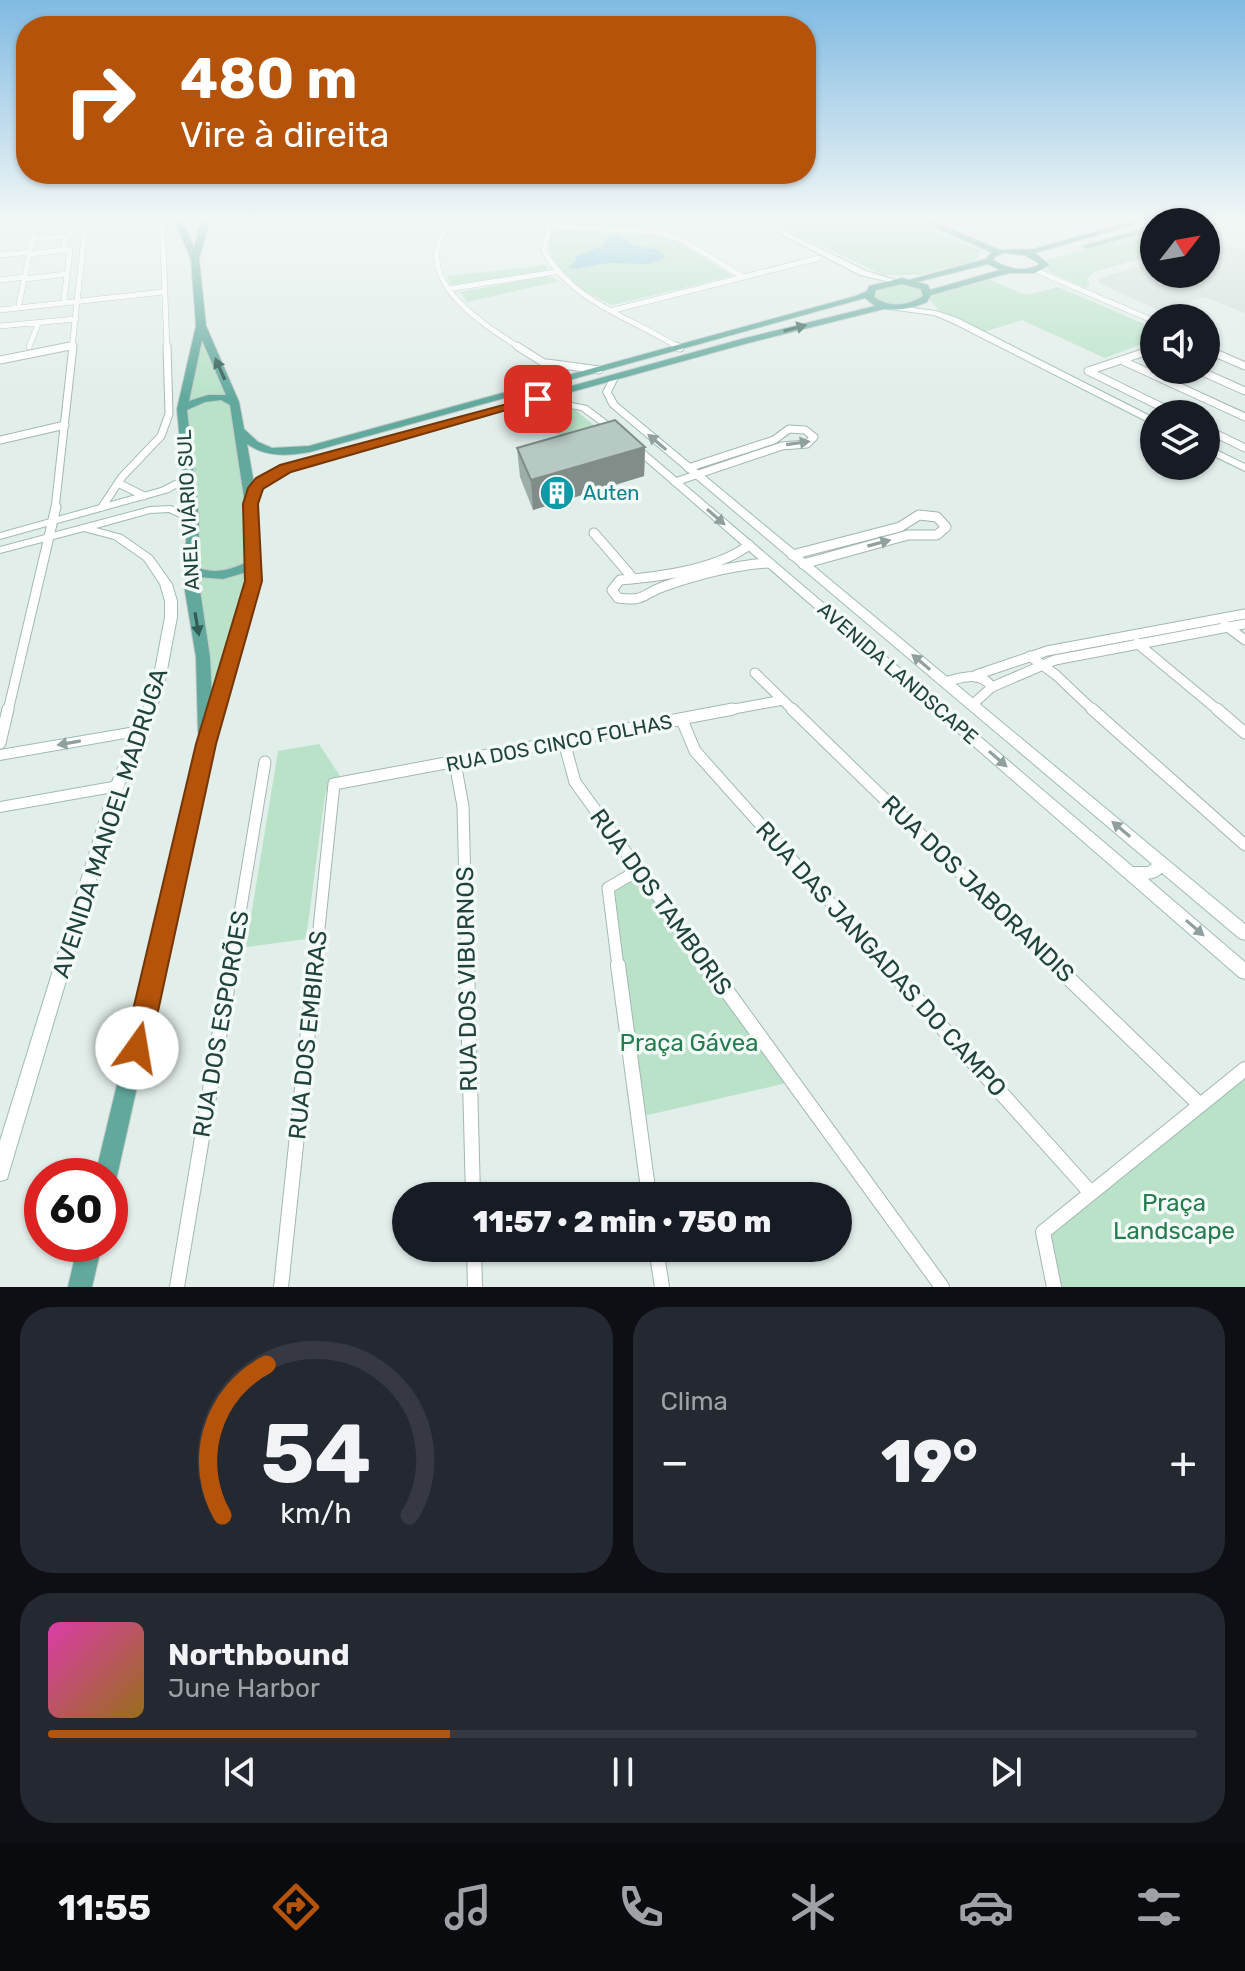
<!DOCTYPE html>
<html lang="pt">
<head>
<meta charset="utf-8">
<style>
	:root { --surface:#171b24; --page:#242831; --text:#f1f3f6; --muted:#9ea1a6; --line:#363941; --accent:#b45309 }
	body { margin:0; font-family:Rubik,sans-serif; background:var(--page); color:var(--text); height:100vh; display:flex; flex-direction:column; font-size:30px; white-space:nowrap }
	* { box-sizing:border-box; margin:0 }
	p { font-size:26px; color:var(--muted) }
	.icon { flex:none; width:44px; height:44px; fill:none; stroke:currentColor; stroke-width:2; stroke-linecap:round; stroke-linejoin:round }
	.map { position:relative; height:1287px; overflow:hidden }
	.sheet { display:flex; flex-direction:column; gap:20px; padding:20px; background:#0d0f14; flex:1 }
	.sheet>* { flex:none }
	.guide { position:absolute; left:16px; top:16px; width:800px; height:168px; border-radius:32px; box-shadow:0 2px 6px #0004; background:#b45309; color:#fff; overflow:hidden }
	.needle { width:52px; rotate:59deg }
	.buttons { position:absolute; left:1140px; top:208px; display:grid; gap:16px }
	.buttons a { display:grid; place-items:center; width:80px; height:80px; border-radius:50%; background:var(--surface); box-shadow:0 2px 6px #0004; font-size:40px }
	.speed { position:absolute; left:24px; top:1158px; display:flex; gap:16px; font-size:40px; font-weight:700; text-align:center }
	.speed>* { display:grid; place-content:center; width:104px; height:104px; border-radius:50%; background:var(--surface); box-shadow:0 2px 6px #0004; line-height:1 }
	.speed .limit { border:12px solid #d22; background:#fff; color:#111 }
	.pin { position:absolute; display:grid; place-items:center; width:68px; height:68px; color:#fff; margin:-34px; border-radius:16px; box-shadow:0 4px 12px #0006 }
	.me { position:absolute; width:88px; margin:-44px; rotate:13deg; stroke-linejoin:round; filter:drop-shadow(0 0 6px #0008) }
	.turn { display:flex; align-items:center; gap:28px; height:168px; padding:0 32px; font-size:36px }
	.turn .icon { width:104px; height:104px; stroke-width:2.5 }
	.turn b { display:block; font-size:56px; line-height:68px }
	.big { font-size:60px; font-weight:800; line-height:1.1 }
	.sheet .widget { flex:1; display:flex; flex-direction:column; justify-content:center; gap:12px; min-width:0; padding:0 28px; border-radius:32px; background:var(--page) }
	.sheet .dial { align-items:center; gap:0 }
	.dial svg { height:208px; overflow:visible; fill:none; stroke:var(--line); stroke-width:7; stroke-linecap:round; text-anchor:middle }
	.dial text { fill:var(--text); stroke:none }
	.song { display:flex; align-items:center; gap:24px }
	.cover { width:96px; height:96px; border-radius:12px; background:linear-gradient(135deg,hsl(320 70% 55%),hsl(40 70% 35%)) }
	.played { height:8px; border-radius:4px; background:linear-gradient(90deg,var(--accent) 35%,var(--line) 35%) }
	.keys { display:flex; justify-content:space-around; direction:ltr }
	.heat { display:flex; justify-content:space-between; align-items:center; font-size:44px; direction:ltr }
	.sheet .tiles { flex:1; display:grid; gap:20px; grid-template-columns:1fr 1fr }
	.widget:last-child { grid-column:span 2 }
	.trip { position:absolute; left:392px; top:1182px; width:460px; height:80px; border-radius:40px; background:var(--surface); box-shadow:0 2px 6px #0004; font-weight:800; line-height:80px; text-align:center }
	.menu { display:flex; height:128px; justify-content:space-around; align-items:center; background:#090b0e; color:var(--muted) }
	.menu .icon { width:56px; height:56px }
	.menu .active { color:var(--accent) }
	.menu b { font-size:36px; color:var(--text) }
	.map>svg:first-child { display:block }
	.built { fill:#d0ded9 }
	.green { fill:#b9e2c8 }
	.water { fill:#84c4d9 }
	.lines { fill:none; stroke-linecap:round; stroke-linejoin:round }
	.street-far4-casing { stroke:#a4b7b2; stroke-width:6 }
	.street-far3-casing { stroke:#a4b7b2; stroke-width:9 }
	.street-far2-casing { stroke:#a4b7b2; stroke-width:11 }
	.street-far1-casing { stroke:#a4b7b2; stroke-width:13 }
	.street-casing { stroke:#a4b7b2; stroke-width:16 }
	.secondary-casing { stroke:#9fbbb4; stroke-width:2 }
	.primary-casing { stroke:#c1cac8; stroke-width:2 }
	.street-far4 { stroke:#fff; stroke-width:5 }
	.street-far3 { stroke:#fff; stroke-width:7 }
	.street-far2 { stroke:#fff; stroke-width:9 }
	.street-far1 { stroke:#fff; stroke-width:11 }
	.street { stroke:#fff; stroke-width:14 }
	.secondary { fill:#fff; fill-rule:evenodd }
	.primary { fill:#62a99d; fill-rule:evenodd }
	.wall { fill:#9dada8 }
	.shaded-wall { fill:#808d88 }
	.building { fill:#b7c9c3; stroke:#808d88; stroke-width:2 }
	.oneway { fill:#305c54 }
	.oneway2 { fill:#90a09e }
	.route { fill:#b45309; stroke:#753606; stroke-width:2 }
	.labels { text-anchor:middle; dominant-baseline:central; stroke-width:7; stroke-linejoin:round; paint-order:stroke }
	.culture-label { font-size:20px; fill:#0d838f; stroke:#f3faf7; text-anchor:start }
	.street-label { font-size:20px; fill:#20423c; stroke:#f3faf7 }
	.near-street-label { font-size:24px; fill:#20423c; stroke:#f3faf7 }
	.near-park-label { font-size:24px; fill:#257d4f; stroke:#f3faf7 }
</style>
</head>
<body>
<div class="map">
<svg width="1245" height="1287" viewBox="0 0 1245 1287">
	<rect width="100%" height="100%" fill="#e2eeea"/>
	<path class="built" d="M 1217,243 L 1245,250 L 1245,313 L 1204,297 L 1167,309 L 1156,309 L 1098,283 L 1100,278 L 1154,261 L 1154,274 L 1206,274 L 1206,245 Z"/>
	<path class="green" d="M 766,219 L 909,219 L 980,250 L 976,261 L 919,275 L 883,275 Z
		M 558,228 L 657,234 L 680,243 L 733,276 L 613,305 C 584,293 540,268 551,230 Z
		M 1154,231 L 1154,254 L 1094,272 L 1087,278 L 1090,286 L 1086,288 L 1046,270 L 1049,264 L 1046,260 Z
		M 546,265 L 547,271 L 462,286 L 451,284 L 447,276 Z
		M 546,276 L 560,281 L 467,302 L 460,292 Z
		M 985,278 L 1026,295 L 1058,287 L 1154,328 L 1154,339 L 1105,358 L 1022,320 L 984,332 L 941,312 L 929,299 L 931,293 Z
		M 903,282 L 921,288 L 923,295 C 909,310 890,305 873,298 L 876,289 Z
		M 201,326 L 234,402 L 255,563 L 206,744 L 182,409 Z
		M 545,403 L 575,410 L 605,434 L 573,449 L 527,406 Z
		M 319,744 L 344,782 L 328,788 L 325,795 L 306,939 L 246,947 L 278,751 Z
		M 637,871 L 791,1082 L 639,1117 L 608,888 Z
		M 1245,1069 L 1245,1287 L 1054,1287 L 1043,1232 Z"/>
	<path class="water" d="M 609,235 L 618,235 L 632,245 L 659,250 L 666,257 L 649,264 L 609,263 L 576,269 L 567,268 L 576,261 L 575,256 L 601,247 Z"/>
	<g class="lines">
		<g class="street-far4-casing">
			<path id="street-far4" d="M 162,219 L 167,348
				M 451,219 C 447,226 442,234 439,242 C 424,289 488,327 520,348
				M 551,219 L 544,251 C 573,303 631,317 679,348
				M 547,226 L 658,232 L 684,241 L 743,277
				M 0,228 L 18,219
				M 33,239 L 65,236
				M 30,254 L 64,250
				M 0,255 L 30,252
				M 1037,271 L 1154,321
				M 24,279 L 67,274
				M 0,280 L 24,277
				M 448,289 L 555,272
				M 64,300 L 70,250 L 64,250 L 65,236 L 72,233 L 74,219
				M 19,304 L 37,219
				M 0,310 L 163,292
				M 614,310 L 819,258
				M 0,326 L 76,319
				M 29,347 L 38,324
				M 60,348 L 73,345
				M 72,348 L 86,219"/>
		</g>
		<g class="street-far3-casing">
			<path id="street-far3" d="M 517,346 L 560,373 L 556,382
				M 676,346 L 680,348
				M 1206,349 L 1245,366
				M 0,360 L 70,346
				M 1121,360 L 1245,417
				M 547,363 L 599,370
				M 1198,370 L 1245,391
				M 1088,371 L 1176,414
				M 1088,371 L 1154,349
				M 1206,429 L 1245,448
				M 0,440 L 65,425
				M 675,482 L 782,446 L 807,444 L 814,437 L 805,430 L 789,429 L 774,440 L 688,468
				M 118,483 L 144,496
				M 102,507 L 122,477 L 161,436 L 169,414 L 167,346
				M 55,509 L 73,346"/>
		</g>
		<g class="street-far2-casing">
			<path id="street-far2" d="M 594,533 L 632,577
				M 749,545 C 718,569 659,577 620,580 L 612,590 L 618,598 C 646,602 641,594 665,586 C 697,575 734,565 769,563
				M 792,555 L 900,527 L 919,515 L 937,517 L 946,527 L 937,535 L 908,535 L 803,564
				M 1225,625 L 1245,640
				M 1137,643 L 1219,711
				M 1030,656 L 1056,675 L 1094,711
				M 755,673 L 794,711
				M 976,675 L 1047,651 L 1245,614
				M 944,682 C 962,678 980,670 992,687 L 972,705
				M 992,687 L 1055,660 L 1245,624
				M 8,711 L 56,507
				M 723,711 L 783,700"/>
		</g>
		<g class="street-far1-casing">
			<path id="street-far1" d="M 792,709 L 1057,967
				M 1092,709 L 1245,845
				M 1217,709 L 1245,733
				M 682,720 L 695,751 L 888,967
				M 564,742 L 575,782 L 709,967
				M 0,743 L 8,709
				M 455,763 L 463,806 L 467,967
				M 231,967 L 265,762
				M 315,967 L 334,784 L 733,709
				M 618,967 L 608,888 L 637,871"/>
		</g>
		<g class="street-casing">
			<path id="street" d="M 467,965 L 473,1196
				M 618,965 L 649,1196
				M 708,965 L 942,1287
				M 886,965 L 1091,1193
				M 1055,965 L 1200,1105
				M 474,1248 L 475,1287
				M 656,1248 L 662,1287
				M 177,1287 L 231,965
				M 281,1287 L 315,965
				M 1054,1287 L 1043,1232 L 1245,1069"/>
		</g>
		<g class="secondary-casing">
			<path id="secondary" d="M 752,219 L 760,219 L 866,271 L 899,281 L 895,283 L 860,275 Z
				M 889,305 L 936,311 L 957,318 L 1154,418 L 1154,425 L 951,322 L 934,315 L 889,309 Z
				M 614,375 L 618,378 L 611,392 L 617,403 L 1245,924 L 1245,940 L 1239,938 L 1162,873 L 1156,877 L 1148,879 L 1245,962 L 1245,979 L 1239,977 L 632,449 L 632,445 L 638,445 L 1133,867 L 1148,867 L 1152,864 L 610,406 L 603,392 L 610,378 Z
				M 538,396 L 587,406 L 623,433 L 618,436 L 615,435 L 581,410 L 535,401 L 534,399 Z
				M 1206,445 L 1245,464 L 1245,471 L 1206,452 Z
				M 190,466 L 195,469 L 183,484 L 169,492 L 0,539 L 0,533 L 161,488 L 177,480 L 187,467 Z
				M 171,506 L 198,520 L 193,523 L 169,512 L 150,513 L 96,528 L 122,535 L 152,556 L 172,584 L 177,601 L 177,617 L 163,691 L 124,786 L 9,1172 L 7,1179 L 0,1181 L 0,1141 L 108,793 L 0,812 L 0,802 L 112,782 L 131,737 L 0,760 L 0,750 L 135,727 L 151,691 L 165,617 L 165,601 L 160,584 L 144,560 L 114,539 L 84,531 L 0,553 L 0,547 L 150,507 Z"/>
		</g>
		<g class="primary-casing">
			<path id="primary" d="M 174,219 L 182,219 L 194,248 L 202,219 L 210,219 L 199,259 L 206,326 L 239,402 L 244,429 L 258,442 L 272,448 L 309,446 L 856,296 L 867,291 L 869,286 L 902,278 L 909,280 L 986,259 L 991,252 L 917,219 L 927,219 L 1000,250 L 1034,249 L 1141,219 L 1153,219 L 1035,253 L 1049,265 L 1035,273 L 1009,273 L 931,295 L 927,302 C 913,308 899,311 884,309 L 748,343 L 289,470 L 266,483 L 257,503 L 261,581 L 214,744 L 117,1176 L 114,1184 L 110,1185 L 110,1176 L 95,1176 L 201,736 L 198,732 L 196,657 L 184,585 L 187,520 L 177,409 L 196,326 L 191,259 ZM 1004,253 L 1025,255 L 1040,264 C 1025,273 1008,269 993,260 L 996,256 ZM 988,264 L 1000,270 L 930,290 L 928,285 L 917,282 ZM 902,284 L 921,289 L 923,296 C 908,306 889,308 874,297 L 876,290 ZM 865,298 L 875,306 L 742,339 L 281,466 L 257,479 L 254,484 L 247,444 C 266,457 287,456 310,452 ZM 202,340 L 226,395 L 208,395 L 189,401 ZM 221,400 L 230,405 L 245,504 L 247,562 C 230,570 216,574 198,568 L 199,520 L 187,410 L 205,402 ZM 247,572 L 247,581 L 212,698 L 210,657 L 198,577 L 223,579 Z
				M 1179,219 L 1190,219 L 1184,222 L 1172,222 Z
				M 1154,226 L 1154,230 L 1087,248 L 1083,246 Z
				M 78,1244 L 102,1244 L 92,1287 L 68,1287 Z"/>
		</g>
		<use href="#street-far4" class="street-far4"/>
		<use href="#street-far3" class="street-far3"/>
		<use href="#street-far2" class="street-far2"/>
		<use href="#street-far1" class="street-far1"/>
		<use href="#street" class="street"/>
		<use href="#secondary" class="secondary"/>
		<use href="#primary" class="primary"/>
	</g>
	<path class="wall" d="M 645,447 L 644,476 L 533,510 L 520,477 L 517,448 Z"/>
	<path class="shaded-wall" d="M 645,447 L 644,476 L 533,510 L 531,480 Z"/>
	<path class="building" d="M 615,420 L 645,447 L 531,480 L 517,448 Z"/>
	<defs><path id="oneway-solid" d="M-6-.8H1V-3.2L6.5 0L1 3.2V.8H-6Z" transform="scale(2)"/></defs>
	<g class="oneway">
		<use href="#oneway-solid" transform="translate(795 328) rotate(-15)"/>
		<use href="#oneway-solid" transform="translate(220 369) rotate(-114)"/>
		<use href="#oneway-solid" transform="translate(197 624) rotate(80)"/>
	</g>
	<g class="oneway2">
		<use href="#oneway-solid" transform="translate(657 442) rotate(-140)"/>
		<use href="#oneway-solid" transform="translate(798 443) rotate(-8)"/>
		<use href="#oneway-solid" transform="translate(716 517) rotate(41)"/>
		<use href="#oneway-solid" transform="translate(879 543) rotate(-15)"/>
		<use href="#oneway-solid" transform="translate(921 662) rotate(-140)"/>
		<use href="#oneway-solid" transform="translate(69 743) rotate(170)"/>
		<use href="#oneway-solid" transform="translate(998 759) rotate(41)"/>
		<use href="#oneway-solid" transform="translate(1121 829) rotate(-140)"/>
		<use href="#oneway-solid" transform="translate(1195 928) rotate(41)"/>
	</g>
	<linearGradient id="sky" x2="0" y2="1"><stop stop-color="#80bae2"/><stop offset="0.55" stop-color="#f2f7f6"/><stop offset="1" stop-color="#f2f7f6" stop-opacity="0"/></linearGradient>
	<rect width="1245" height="399" fill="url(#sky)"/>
	<path class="route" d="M 533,397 L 545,399 L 291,472 L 263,489 L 258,504 L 262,581 L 216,744 L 150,1048 L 146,1057 L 137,1060 L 128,1057 L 124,1048 L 196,744 L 245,581 L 243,504 L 248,488 L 256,478 L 280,465 Z"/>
	<defs>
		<g id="building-disc" transform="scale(1.8)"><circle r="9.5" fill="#0f9aa8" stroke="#f3faf7"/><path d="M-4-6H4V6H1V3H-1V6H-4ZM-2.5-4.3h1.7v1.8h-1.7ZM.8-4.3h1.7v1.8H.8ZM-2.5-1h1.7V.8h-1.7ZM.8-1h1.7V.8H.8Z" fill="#fff"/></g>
	</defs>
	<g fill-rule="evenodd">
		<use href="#building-disc" x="557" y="493"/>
	</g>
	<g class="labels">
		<g class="culture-label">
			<text x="583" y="493">Auten</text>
		</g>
		<g class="street-label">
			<text transform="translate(188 510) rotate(-93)">ANEL VIÁRIO SUL</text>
			<text transform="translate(898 673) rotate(41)">AVENIDA LANDSCAPE</text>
			<text transform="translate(559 743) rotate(-11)">RUA DOS CINCO FOLHAS</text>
		</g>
		<g class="near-street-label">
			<text transform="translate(110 823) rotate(-72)">AVENIDA MANOEL MADRUGA</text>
			<text transform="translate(978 889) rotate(44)">RUA DOS JABORANDIS</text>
			<text transform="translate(661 902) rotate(54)">RUA DOS TAMBORIS</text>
			<text transform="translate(881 959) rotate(48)">RUA DAS JANGADAS DO CAMPO</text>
			<text transform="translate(467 979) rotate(-91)">RUA DOS VIBURNOS</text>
			<text transform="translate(221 1024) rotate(-80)">RUA DOS ESPORÕES</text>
			<text transform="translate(308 1035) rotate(-84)">RUA DOS EMBIRAS</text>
		</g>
		<g class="near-park-label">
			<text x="689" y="1043">Praça Gávea</text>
			<text x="1174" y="1203">Praça<tspan x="1174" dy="28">Landscape</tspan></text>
		</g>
	</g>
</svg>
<div class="buttons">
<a><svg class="needle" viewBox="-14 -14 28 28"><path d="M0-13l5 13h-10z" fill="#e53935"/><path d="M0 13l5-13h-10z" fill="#9ea1a6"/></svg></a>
<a><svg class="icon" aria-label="sound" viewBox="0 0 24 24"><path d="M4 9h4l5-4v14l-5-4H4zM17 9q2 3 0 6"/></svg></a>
<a><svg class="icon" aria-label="layers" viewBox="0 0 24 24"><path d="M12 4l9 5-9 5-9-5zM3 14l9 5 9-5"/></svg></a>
</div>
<div class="speed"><div class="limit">60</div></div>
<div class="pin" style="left:538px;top:399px;background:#d93025"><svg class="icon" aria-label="arrive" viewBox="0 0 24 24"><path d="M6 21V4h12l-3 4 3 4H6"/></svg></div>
<svg class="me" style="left:137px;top:1048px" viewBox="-20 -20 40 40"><circle r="19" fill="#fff"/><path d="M0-13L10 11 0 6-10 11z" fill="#b45309"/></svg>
<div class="trip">11:57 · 2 min · 750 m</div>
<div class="guide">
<div class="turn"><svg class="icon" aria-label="right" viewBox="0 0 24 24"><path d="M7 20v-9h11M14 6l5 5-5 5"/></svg><div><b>480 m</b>Vire à direita</div></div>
</div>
</div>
<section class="sheet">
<div class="tiles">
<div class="widget dial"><svg viewBox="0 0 100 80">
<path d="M14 69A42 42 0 1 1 86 69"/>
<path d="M14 69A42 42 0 0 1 31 11" stroke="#b45309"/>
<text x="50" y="56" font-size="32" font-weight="700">54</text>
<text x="50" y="72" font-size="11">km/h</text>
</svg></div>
<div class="widget"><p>Clima</p>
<div class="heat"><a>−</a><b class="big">19°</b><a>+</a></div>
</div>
<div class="widget">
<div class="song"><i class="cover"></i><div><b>Northbound</b><p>June Harbor</p></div></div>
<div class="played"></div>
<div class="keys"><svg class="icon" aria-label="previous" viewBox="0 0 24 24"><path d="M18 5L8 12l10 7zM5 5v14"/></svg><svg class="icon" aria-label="pause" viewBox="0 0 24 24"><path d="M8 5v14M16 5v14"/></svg><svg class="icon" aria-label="next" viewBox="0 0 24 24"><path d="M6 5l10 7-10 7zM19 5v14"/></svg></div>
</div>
</div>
</section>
<nav class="menu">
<b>11:55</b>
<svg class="icon active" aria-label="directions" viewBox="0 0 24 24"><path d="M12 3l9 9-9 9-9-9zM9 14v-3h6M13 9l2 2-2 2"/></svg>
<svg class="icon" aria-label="music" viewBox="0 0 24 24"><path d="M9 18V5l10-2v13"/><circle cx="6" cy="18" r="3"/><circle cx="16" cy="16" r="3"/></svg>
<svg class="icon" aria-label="phone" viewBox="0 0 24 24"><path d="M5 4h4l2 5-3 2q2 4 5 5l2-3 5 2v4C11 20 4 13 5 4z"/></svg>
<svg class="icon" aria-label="climate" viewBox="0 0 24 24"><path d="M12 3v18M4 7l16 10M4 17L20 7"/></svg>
<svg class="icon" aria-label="car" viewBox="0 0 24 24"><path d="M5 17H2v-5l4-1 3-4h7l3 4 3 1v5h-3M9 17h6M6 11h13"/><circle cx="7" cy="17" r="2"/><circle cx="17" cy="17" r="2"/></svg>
<svg class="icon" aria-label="filters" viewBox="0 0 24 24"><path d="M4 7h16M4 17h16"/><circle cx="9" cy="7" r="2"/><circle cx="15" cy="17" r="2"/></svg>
</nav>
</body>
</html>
